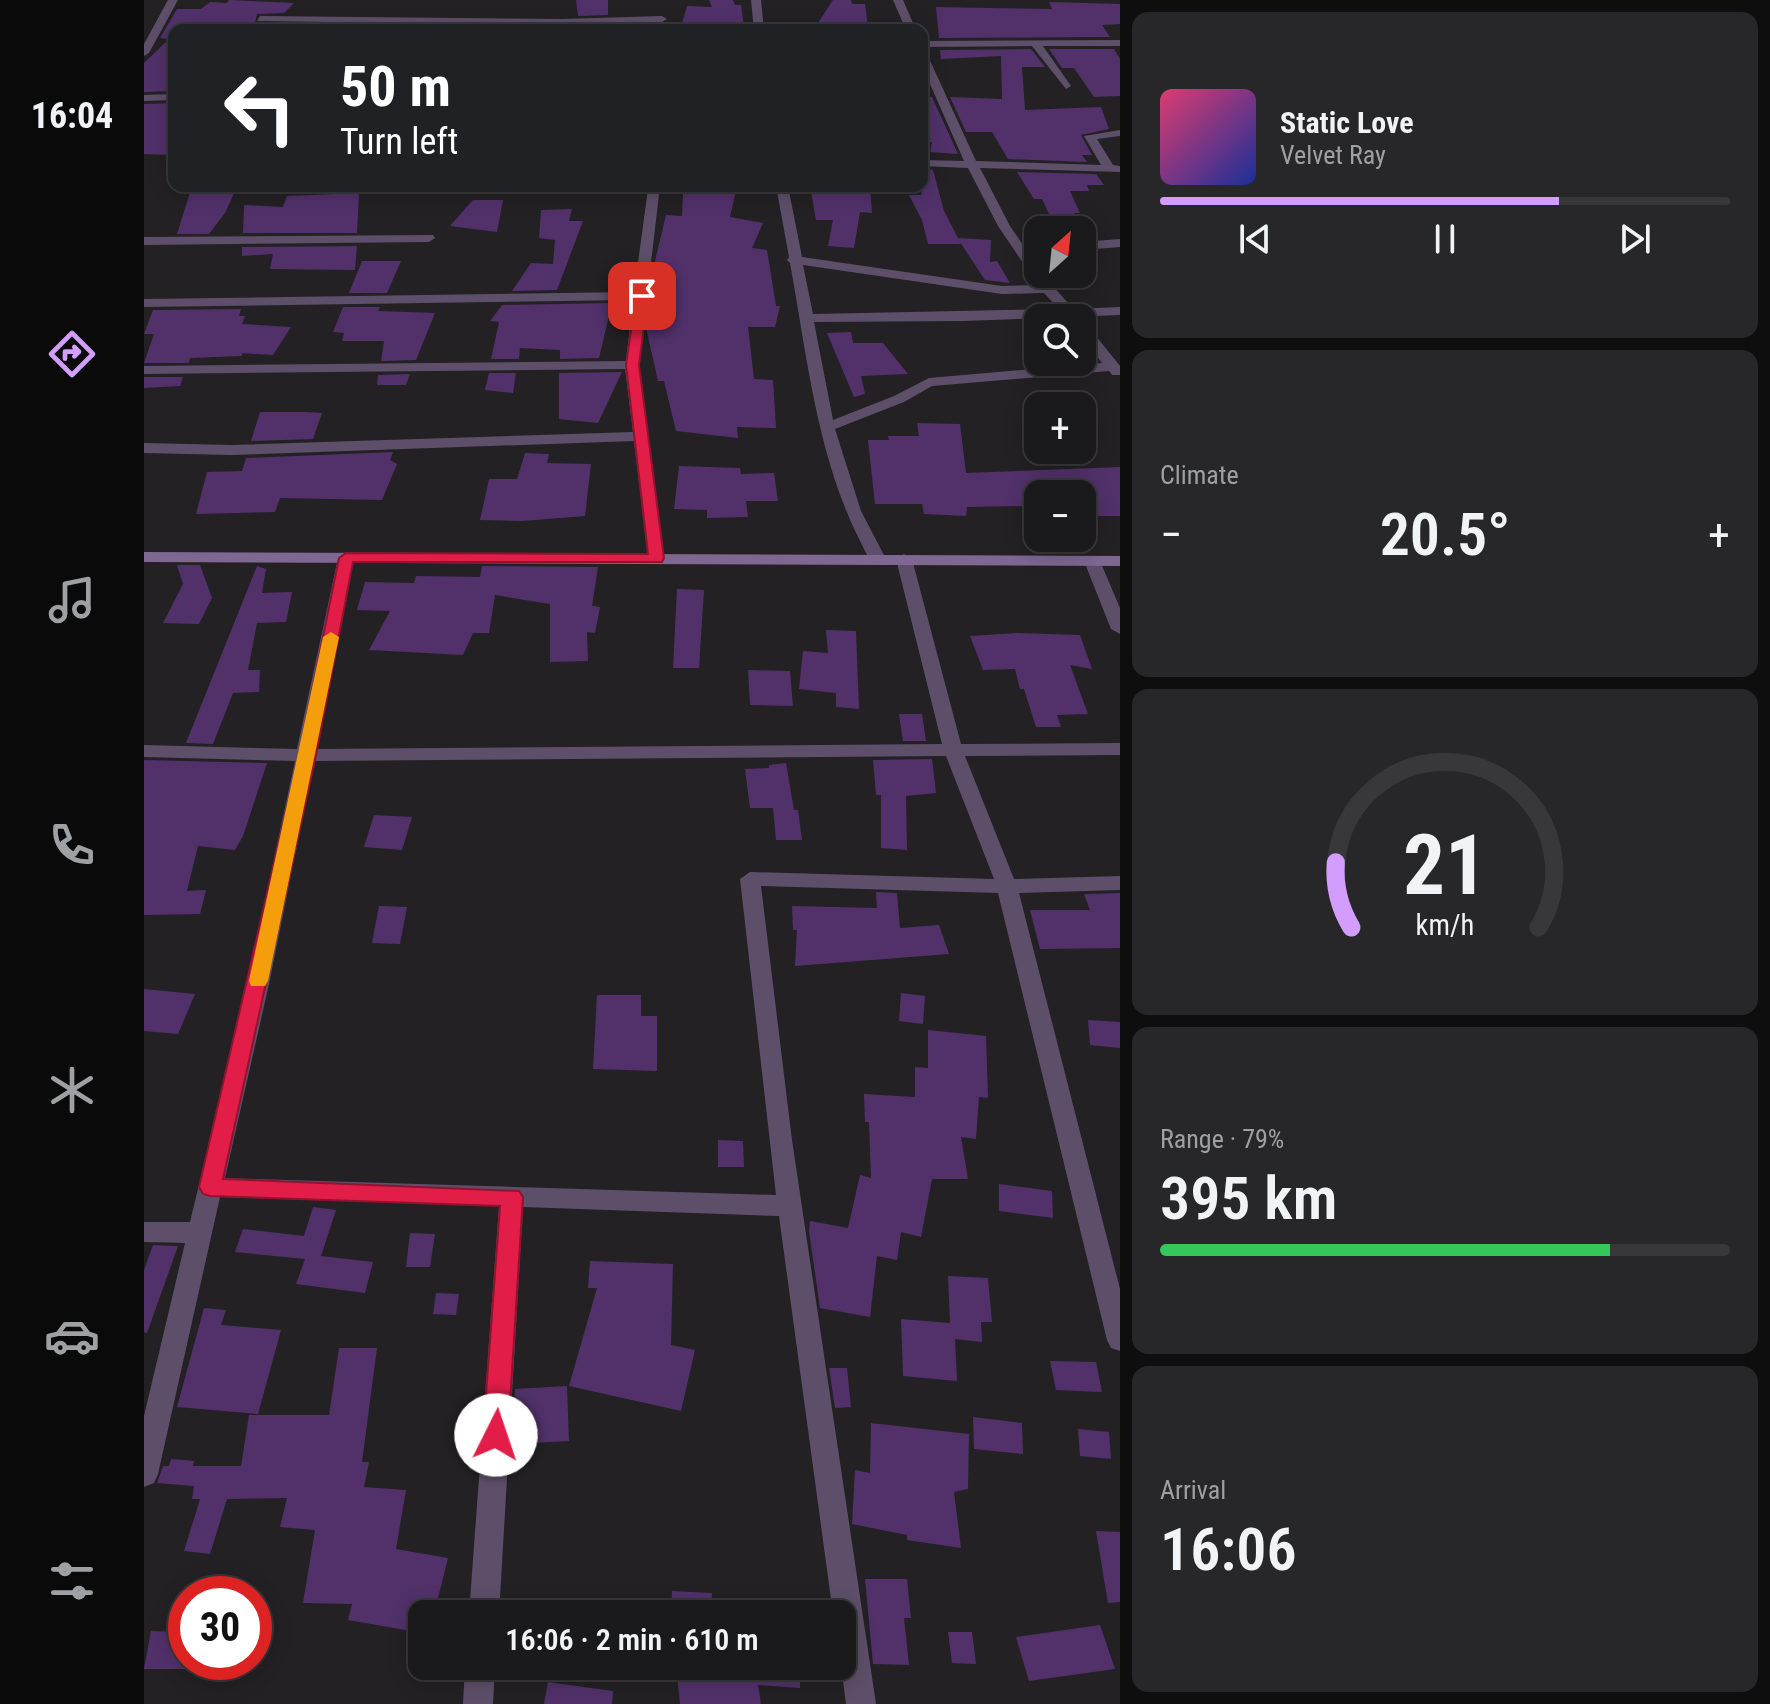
<!DOCTYPE html>
<html lang="en">
<head>
<meta charset="utf-8">
<style>
	:root { --surface:#1a191b; --page:#272628; --text:#f1f3f6; --muted:#9fa0a3; --line:#38383a; --accent:#d29dfd }
	body { margin:0; font-family:"Roboto Condensed",sans-serif; background:var(--page); color:var(--text); height:100vh; display:flex; flex-direction:column; font-size:30px; white-space:nowrap }
	* { box-sizing:border-box; margin:0 }
	p { font-size:26px; color:var(--muted) }
	.icon { flex:none; width:44px; height:44px; fill:none; stroke:currentColor; stroke-width:2; stroke-linecap:round; stroke-linejoin:round }
	.map { position:relative; flex:1; overflow:hidden }
	.drawer { display:flex; flex-direction:column; gap:12px; padding:12px; background:#0e0e0f; width:650px }
	.drawer>* { flex:none }
	.banner { position:absolute; left:24px; top:24px; width:760px; height:168px; border-radius:16px; box-shadow:0 4px 20px #0003,0 0 0 2px var(--line); background:#202124; color:#fff; overflow:hidden }
	.needle { width:52px; rotate:27deg }
	.controls { position:absolute; left:880px; top:216px; display:grid; gap:16px }
	.controls a { display:grid; place-items:center; width:72px; height:72px; border-radius:16px; background:var(--surface); box-shadow:0 4px 20px #0003,0 0 0 2px var(--line); font-size:40px }
	.speed { position:absolute; left:24px; top:1576px; display:flex; gap:16px; font-size:40px; font-weight:700; text-align:center }
	.speed>* { display:grid; place-content:center; width:104px; height:104px; border-radius:50%; background:var(--surface); box-shadow:0 4px 20px #0003,0 0 0 2px var(--line); line-height:1 }
	.speed .limit { border:12px solid #d22; background:#fff; color:#111 }
	.pin { position:absolute; display:grid; place-items:center; width:68px; height:68px; color:#fff; margin:-34px; border-radius:16px; box-shadow:0 4px 12px #0006 }
	.me { position:absolute; width:88px; margin:-44px; rotate:4deg; stroke-linejoin:round; filter:drop-shadow(0 0 6px #0008) }
	.turn { display:flex; align-items:center; gap:28px; height:168px; padding:0 40px; font-size:36px }
	.turn .icon { width:104px; height:104px; stroke-width:2.5 }
	.turn b { display:block; font-size:56px; line-height:68px }
	.big { font-size:60px; font-weight:600; line-height:1.1 }
	.drawer .widget { flex:1; display:flex; flex-direction:column; justify-content:center; gap:12px; min-width:0; padding:0 28px; border-radius:16px; background:var(--page) }
	.drawer .dial { align-items:center; gap:0 }
	.dial svg { height:208px; overflow:visible; fill:none; stroke:var(--line); stroke-width:7; stroke-linecap:round; text-anchor:middle }
	.dial text { fill:var(--text); stroke:none }
	.song { display:flex; align-items:center; gap:24px }
	.cover { width:96px; height:96px; border-radius:12px; background:linear-gradient(135deg,hsl(340 70% 55%),hsl(230 70% 35%)) }
	.played { height:8px; border-radius:4px; background:linear-gradient(90deg,var(--accent) 70%,var(--line) 70%) }
	.keys { display:flex; justify-content:space-around; direction:ltr }
	.heat { display:flex; justify-content:space-between; align-items:center; font-size:44px; direction:ltr }
	.charge { height:12px; border-radius:6px; background:linear-gradient(90deg,#34c759 79%,var(--line) 0) }
	.trip { position:absolute; left:264px; top:1600px; width:448px; height:80px; border-radius:16px; background:var(--surface); box-shadow:0 4px 20px #0003,0 0 0 2px var(--line); font-weight:600; line-height:80px; text-align:center }
	main { display:flex; flex:1; min-height:0 }
	.menu { display:flex; flex-direction:column; width:144px; justify-content:space-around; align-items:center; background:#0a0a0b; color:var(--muted) }
	.menu .icon { width:56px; height:56px }
	.menu .selected { color:var(--accent) }
	.menu b { font-size:36px; color:var(--text) }
	.map>svg:first-child { display:block }
	.building { fill:#52316b }
	.lines { fill:none; stroke-linecap:round; stroke-linejoin:round }
	.street { fill:#5d4f69; fill-rule:evenodd }
	.secondary { fill:#7e6791; fill-rule:evenodd }
	.route { fill:#e11d48; stroke:#92132f; stroke-width:2 }
	.slow { fill:#f59e0b }
</style>
</head>
<body>
<main>
<nav class="menu">
<b>16:04</b>
<svg class="icon selected" aria-label="directions" viewBox="0 0 24 24"><path d="M12 3l9 9-9 9-9-9zM9 14v-3h6M13 9l2 2-2 2"/></svg>
<svg class="icon" aria-label="music" viewBox="0 0 24 24"><path d="M9 18V5l10-2v13"/><circle cx="6" cy="18" r="3"/><circle cx="16" cy="16" r="3"/></svg>
<svg class="icon" aria-label="phone" viewBox="0 0 24 24"><path d="M5 4h4l2 5-3 2q2 4 5 5l2-3 5 2v4C11 20 4 13 5 4z"/></svg>
<svg class="icon" aria-label="climate" viewBox="0 0 24 24"><path d="M12 3v18M4 7l16 10M4 17L20 7"/></svg>
<svg class="icon" aria-label="car" viewBox="0 0 24 24"><path d="M5 17H2v-5l4-1 3-4h7l3 4 3 1v5h-3M9 17h6M6 11h13"/><circle cx="7" cy="17" r="2"/><circle cx="17" cy="17" r="2"/></svg>
<svg class="icon" aria-label="filters" viewBox="0 0 24 24"><path d="M4 7h16M4 17h16"/><circle cx="9" cy="7" r="2"/><circle cx="15" cy="17" r="2"/></svg>
</nav>
<div class="map">
<svg width="976" height="1704" viewBox="0 0 976 1704">
	<rect width="100%" height="100%" fill="#232124"/>
	<path class="building" d="M 85,0 L 150,3 L 140,13 L 113,14 L 111,23 L 130,24 L 124,30 L 30,30 L 30,91 L 0,92 L 0,63 L 25,39 L 16,38 L 33,9 L 57,9 L 66,2 L 83,3 Z
		M 432,0 L 464,0 L 464,15 L 434,16 Z
		M 565,0 L 589,0 L 591,5 L 597,5 L 600,28 L 536,30 L 543,6 L 568,7 Z
		M 689,0 L 707,0 L 708,4 L 721,4 L 724,28 L 674,23 Z
		M 905,2 L 976,4 L 976,24 L 958,25 L 966,37 L 795,38 L 792,7 L 908,9 Z
		M 887,49 L 901,67 L 878,67 L 881,110 L 957,107 L 965,129 L 937,135 L 948,155 L 938,155 L 943,162 L 864,159 L 848,132 L 822,132 L 806,97 L 858,99 L 857,56 L 797,59 L 796,50 Z
		M 905,49 L 970,49 L 976,59 L 976,96 L 950,97 L 930,68 L 918,68 Z
		M 778,96 L 788,97 L 814,154 L 786,152 L 788,142 L 778,142 Z
		M 30,103 L 30,155 L 0,154 L 0,104 Z
		M 783,169 L 789,170 L 800,211 L 814,238 L 847,240 L 846,262 L 853,261 L 866,283 L 841,280 L 814,239 L 817,244 L 784,244 L 778,220 L 765,195 L 777,195 Z
		M 873,172 L 952,174 L 960,185 L 943,185 L 945,191 L 926,191 L 936,213 L 930,213 L 935,228 L 911,227 L 898,199 L 890,199 Z
		M 48,186 L 93,187 L 81,213 L 65,234 L 33,234 Z
		M 566,186 L 593,186 L 586,217 L 619,223 L 608,248 L 623,250 L 632,306 L 636,306 L 631,327 L 604,327 L 610,379 L 629,380 L 632,428 L 593,427 L 594,438 L 532,431 L 520,381 L 514,381 L 502,328 L 510,265 L 522,215 L 538,216 L 539,194 L 564,194 Z
		M 666,186 L 726,186 L 728,213 L 716,212 L 710,248 L 684,246 L 689,220 L 672,220 Z
		M 215,193 L 213,233 L 99,233 L 100,205 L 139,207 L 143,196 Z
		M 329,200 L 359,200 L 353,232 L 306,226 Z
		M 428,209 L 425,221 L 439,221 L 413,290 L 368,291 L 387,263 L 409,264 L 411,240 L 395,238 L 397,210 Z
		M 213,246 L 211,270 L 126,269 L 129,254 L 98,256 L 98,247 Z
		M 218,261 L 257,261 L 243,293 L 205,293 Z
		M 468,303 L 455,358 L 416,359 L 416,350 L 376,348 L 375,359 L 347,359 L 355,322 L 346,321 L 358,305 Z
		M 199,307 L 236,307 L 234,311 L 291,313 L 272,360 L 237,361 L 240,341 L 198,341 L 200,333 L 189,332 Z
		M 97,309 L 95,316 L 101,316 L 98,324 L 147,327 L 129,355 L 98,353 L 98,356 L 46,358 L 45,363 L 0,363 L 10,334 L 0,334 L 9,310 Z
		M 707,332 L 709,343 L 739,343 L 764,374 L 717,376 L 721,394 L 710,397 L 683,333 Z
		M 478,372 L 454,423 L 415,419 L 415,373 Z
		M 345,373 L 372,373 L 369,393 L 341,390 Z
		M 266,374 L 262,385 L 233,385 L 234,375 Z
		M 0,377 L 39,377 L 36,386 L 0,388 Z
		M 116,412 L 161,412 L 178,413 L 169,439 L 107,441 Z
		M 773,423 L 816,424 L 822,473 L 976,467 L 976,516 L 949,516 L 942,494 L 894,494 L 894,502 L 878,503 L 879,506 L 823,507 L 822,516 L 780,514 L 778,504 L 731,504 L 724,440 L 745,440 L 744,436 L 775,436 Z
		M 249,452 L 246,460 L 253,464 L 238,500 L 136,498 L 131,512 L 52,514 L 63,472 L 98,471 L 102,458 Z
		M 381,453 L 405,454 L 403,463 L 447,464 L 441,516 L 378,521 L 336,520 L 345,479 L 373,479 Z
		M 535,466 L 596,468 L 597,474 L 630,473 L 634,501 L 602,501 L 604,517 L 563,518 L 563,510 L 530,509 Z
		M 33,565 L 56,565 L 68,598 L 55,624 L 19,623 L 39,584 Z
		M 113,566 L 122,569 L 118,593 L 148,592 L 142,622 L 113,623 L 104,670 L 116,670 L 115,692 L 89,693 L 69,744 L 42,743 Z
		M 338,566 L 454,567 L 448,606 L 456,607 L 451,633 L 443,632 L 444,661 L 406,662 L 406,604 L 351,595 L 345,633 L 329,633 L 319,655 L 225,650 L 246,611 L 213,610 L 221,582 L 270,583 L 272,576 L 336,577 Z
		M 533,589 L 560,590 L 555,668 L 529,668 Z
		M 682,630 L 712,631 L 715,709 L 692,707 L 692,693 L 655,689 L 659,651 L 684,653 Z
		M 873,633 L 936,635 L 948,669 L 926,665 L 944,714 L 913,715 L 917,727 L 892,727 L 880,689 L 876,689 L 871,669 L 839,670 L 826,636 Z
		M 604,670 L 646,671 L 649,706 L 606,705 Z
		M 755,714 L 778,714 L 782,741 L 759,741 Z
		M 788,759 L 792,793 L 762,796 L 763,850 L 737,848 L 737,795 L 732,795 L 729,760 Z
		M 0,760 L 123,763 L 99,836 L 91,850 L 54,846 L 43,891 L 62,890 L 56,914 L 0,915 Z
		M 642,763 L 650,810 L 654,810 L 658,840 L 632,840 L 629,808 L 606,808 L 601,769 L 625,768 L 625,765 Z
		M 230,815 L 268,817 L 258,850 L 220,847 Z
		M 732,892 L 753,893 L 756,928 L 795,925 L 805,954 L 651,966 L 653,930 L 649,930 L 648,906 L 733,908 Z
		M 976,893 L 976,948 L 896,949 L 886,910 L 946,910 L 940,894 Z
		M 235,906 L 263,907 L 256,944 L 228,943 Z
		M 0,989 L 51,994 L 34,1034 L 0,1031 Z
		M 757,993 L 781,996 L 779,1024 L 755,1021 Z
		M 453,995 L 497,995 L 497,1016 L 513,1016 L 513,1071 L 449,1069 Z
		M 944,1020 L 976,1022 L 976,1048 L 946,1045 Z
		M 784,1030 L 842,1036 L 844,1098 L 835,1097 L 832,1139 L 817,1137 L 824,1179 L 788,1179 L 777,1237 L 757,1232 L 753,1260 L 733,1256 L 726,1317 L 676,1308 L 665,1231 L 666,1221 L 704,1228 L 716,1175 L 727,1178 L 725,1122 L 721,1122 L 720,1094 L 771,1097 L 771,1067 L 784,1068 Z
		M 574,1140 L 599,1141 L 600,1167 L 574,1167 Z
		M 855,1184 L 908,1191 L 909,1218 L 855,1211 Z
		M 169,1207 L 192,1210 L 177,1256 L 229,1262 L 221,1293 L 152,1284 L 161,1259 L 91,1252 L 99,1229 L 160,1236 Z
		M 266,1233 L 291,1234 L 286,1267 L 262,1267 Z
		M 9,1245 L 34,1246 L 3,1333 L 0,1332 L 0,1270 Z
		M 446,1261 L 529,1264 L 527,1345 L 551,1350 L 537,1411 L 425,1386 L 453,1288 L 444,1288 Z
		M 804,1276 L 844,1278 L 848,1322 L 837,1322 L 838,1342 L 811,1339 L 813,1381 L 759,1376 L 757,1319 L 806,1323 Z
		M 292,1293 L 315,1294 L 312,1315 L 289,1314 Z
		M 60,1308 L 82,1310 L 77,1325 L 137,1330 L 114,1414 L 33,1407 Z
		M 195,1348 L 233,1348 L 218,1462 L 225,1462 L 220,1487 L 262,1490 L 252,1549 L 304,1558 L 290,1614 L 278,1614 L 278,1633 L 204,1620 L 208,1604 L 159,1603 L 171,1530 L 136,1527 L 143,1498 L 83,1499 L 66,1554 L 40,1551 L 56,1499 L 48,1499 L 50,1486 L 13,1483 L 19,1466 L 25,1466 L 27,1459 L 50,1461 L 49,1466 L 97,1466 L 105,1415 L 185,1415 Z
		M 906,1361 L 952,1362 L 958,1392 L 912,1390 Z
		M 685,1368 L 703,1368 L 707,1407 L 691,1408 Z
		M 423,1386 L 425,1441 L 368,1444 L 371,1389 Z
		M 829,1417 L 878,1423 L 879,1454 L 830,1449 Z
		M 336,1420 L 334,1446 L 320,1447 L 320,1421 Z
		M 727,1423 L 825,1434 L 824,1489 L 810,1492 L 817,1548 L 763,1540 L 763,1535 L 708,1524 L 711,1470 L 726,1473 Z
		M 934,1429 L 965,1432 L 967,1459 L 936,1456 Z
		M 952,1531 L 976,1532 L 976,1602 L 964,1603 Z
		M 721,1579 L 763,1579 L 767,1618 L 760,1618 L 765,1665 L 729,1664 Z
		M 528,1591 L 568,1593 L 567,1614 L 527,1614 Z
		M 956,1625 L 971,1669 L 885,1681 L 872,1637 Z
		M 7,1631 L 42,1632 L 42,1669 L 0,1669 Z
		M 804,1632 L 828,1632 L 832,1664 L 808,1663 Z
		M 532,1666 L 656,1666 L 656,1688 L 614,1685 L 617,1704 L 536,1704 Z
		M 404,1682 L 469,1691 L 468,1704 L 400,1704 Z"/>
	<g class="lines">
		<path class="street" d="M 24,0 L 34,0 L 5,53 L 0,56 L 0,44 Z
			M 607,0 L 617,0 L 620,30 L 610,30 Z
			M 749,0 L 759,0 L 772,30 L 762,30 Z
			M 116,16 L 418,19 L 518,16 L 523,19 L 518,22 L 429,23 L 421,24 L 418,30 L 408,30 L 411,25 L 113,21 Z
			M 976,40 L 976,46 L 899,46 L 927,86 L 922,89 L 888,46 L 778,47 L 778,41 Z
			M 778,51 L 783,54 L 832,161 L 957,165 L 940,136 L 976,130 L 976,136 L 953,139 L 969,165 L 976,166 L 976,172 L 836,168 L 866,226 L 894,267 L 894,274 L 899,274 L 929,309 L 976,307 L 976,315 L 820,321 L 670,322 L 689,420 L 750,396 L 785,378 L 958,363 L 938,337 L 938,324 L 943,325 L 976,366 L 976,375 L 968,375 L 965,371 L 788,386 L 760,402 L 691,429 L 717,511 L 742,559 L 734,564 C 724,561 721,550 716,541 C 673,456 663,356 646,263 L 643,260 L 645,257 L 632,186 L 644,186 L 658,257 L 858,286 L 894,285 L 854,226 L 824,168 L 778,166 L 778,160 L 820,161 L 778,66 ZM 659,265 L 858,294 L 900,293 L 915,309 L 669,314 Z
			M 30,94 L 30,100 L 0,101 L 0,95 Z
			M 271,186 L 516,186 L 495,365 L 520,558 L 518,561 L 506,561 L 504,558 L 490,441 L 88,455 L 0,453 L 0,443 L 88,445 L 489,432 L 481,369 L 0,374 L 0,366 L 482,361 L 489,300 L 0,307 L 0,299 L 490,292 L 504,189 L 297,194 Z
			M 289,235 L 291,238 L 285,242 L 0,245 L 0,237 Z
			M 976,239 L 976,247 L 938,250 L 938,242 Z
			M 202,553 L 210,558 L 172,749 L 798,744 L 752,559 L 760,554 L 768,559 L 817,744 L 976,743 L 976,755 L 821,756 L 870,879 L 976,876 L 976,890 L 875,893 L 976,1289 L 976,1351 L 967,1348 L 963,1340 L 854,893 L 617,886 L 648,1140 L 732,1704 L 702,1704 L 697,1666 L 698,1614 L 689,1614 L 635,1216 L 379,1207 L 355,1614 L 325,1614 L 355,1206 L 76,1197 L 14,1474 L 10,1483 L 0,1487 L 0,1416 L 41,1243 L 0,1242 L 0,1222 L 46,1222 L 103,984 L 151,761 L 0,757 L 0,745 L 153,749 L 194,558 ZM 802,756 L 850,879 L 606,872 L 596,879 L 632,1195 L 81,1178 L 125,984 L 170,761 Z
			M 948,556 L 956,561 L 976,608 L 976,634 L 967,629 L 940,561 Z
			M 321,1666 L 351,1666 L 349,1704 L 319,1704 Z"/>
		<path class="secondary" d="M 0,552 L 976,556 L 976,566 L 0,562 Z"/>
	</g>
	<path class="route" d="M 498,293 L 504,296 L 495,365 L 520,558 L 518,562 L 209,562 L 172,755 L 79,1179 L 375,1191 L 379,1197 L 364,1435 L 361,1443 L 352,1447 L 343,1443 L 339,1435 L 356,1206 L 66,1196 L 59,1194 L 55,1187 L 155,755 L 195,558 L 202,553 L 504,554 L 482,365 L 492,296 Z"/>
	<path class="slow" d="M 187,632 L 195,637 L 124,981 L 121,986 L 107,986 L 105,981 L 179,637 Z"/>
</svg>
<div class="controls">
<a><svg class="needle" viewBox="-14 -14 28 28"><path d="M0-13l5 13h-10z" fill="#e53935"/><path d="M0 13l5-13h-10z" fill="#9fa0a3"/></svg></a>
<a><svg class="icon" aria-label="search" viewBox="0 0 24 24"><circle cx="10" cy="10" r="6"/><path d="M15 15l6 6"/></svg></a>
<a>+</a>
<a>−</a>
</div>
<div class="speed"><div class="limit">30</div></div>
<div class="pin" style="left:498px;top:296px;background:#d93025"><svg class="icon" aria-label="arrive" viewBox="0 0 24 24"><path d="M6 21V4h12l-3 4 3 4H6"/></svg></div>
<svg class="me" style="left:352px;top:1435px" viewBox="-20 -20 40 40"><circle r="19" fill="#fff"/><path d="M0-13L10 11 0 6-10 11z" fill="#e11d48"/></svg>
<div class="trip">16:06 · 2 min · 610 m</div>
<div class="banner">
<div class="turn"><svg class="icon" aria-label="left" viewBox="0 0 24 24"><path d="M17 20v-9H6M10 6l-5 5 5 5"/></svg><div><b>50 m</b>Turn left</div></div>
</div>
</div>
<section class="drawer">
<div class="widget">
<div class="song"><i class="cover"></i><div><b>Static Love</b><p>Velvet Ray</p></div></div>
<div class="played"></div>
<div class="keys"><svg class="icon" aria-label="previous" viewBox="0 0 24 24"><path d="M18 5L8 12l10 7zM5 5v14"/></svg><svg class="icon" aria-label="pause" viewBox="0 0 24 24"><path d="M8 5v14M16 5v14"/></svg><svg class="icon" aria-label="next" viewBox="0 0 24 24"><path d="M6 5l10 7-10 7zM19 5v14"/></svg></div>
</div>
<div class="widget"><p>Climate</p>
<div class="heat"><a>−</a><b class="big">20.5°</b><a>+</a></div>
</div>
<div class="widget dial"><svg viewBox="0 0 100 80">
<path d="M14 69A42 42 0 1 1 86 69"/>
<path d="M14 69A42 42 0 0 1 8 44" stroke="#d29dfd"/>
<text x="50" y="56" font-size="32" font-weight="700">21</text>
<text x="50" y="72" font-size="11">km/h</text>
</svg></div>
<div class="widget"><p>Range · 79%</p><b class="big">395 km</b><div class="charge"></div></div>
<div class="widget"><p>Arrival</p><b class="big">16:06</b></div>
</section>
</main>
</body>
</html>
